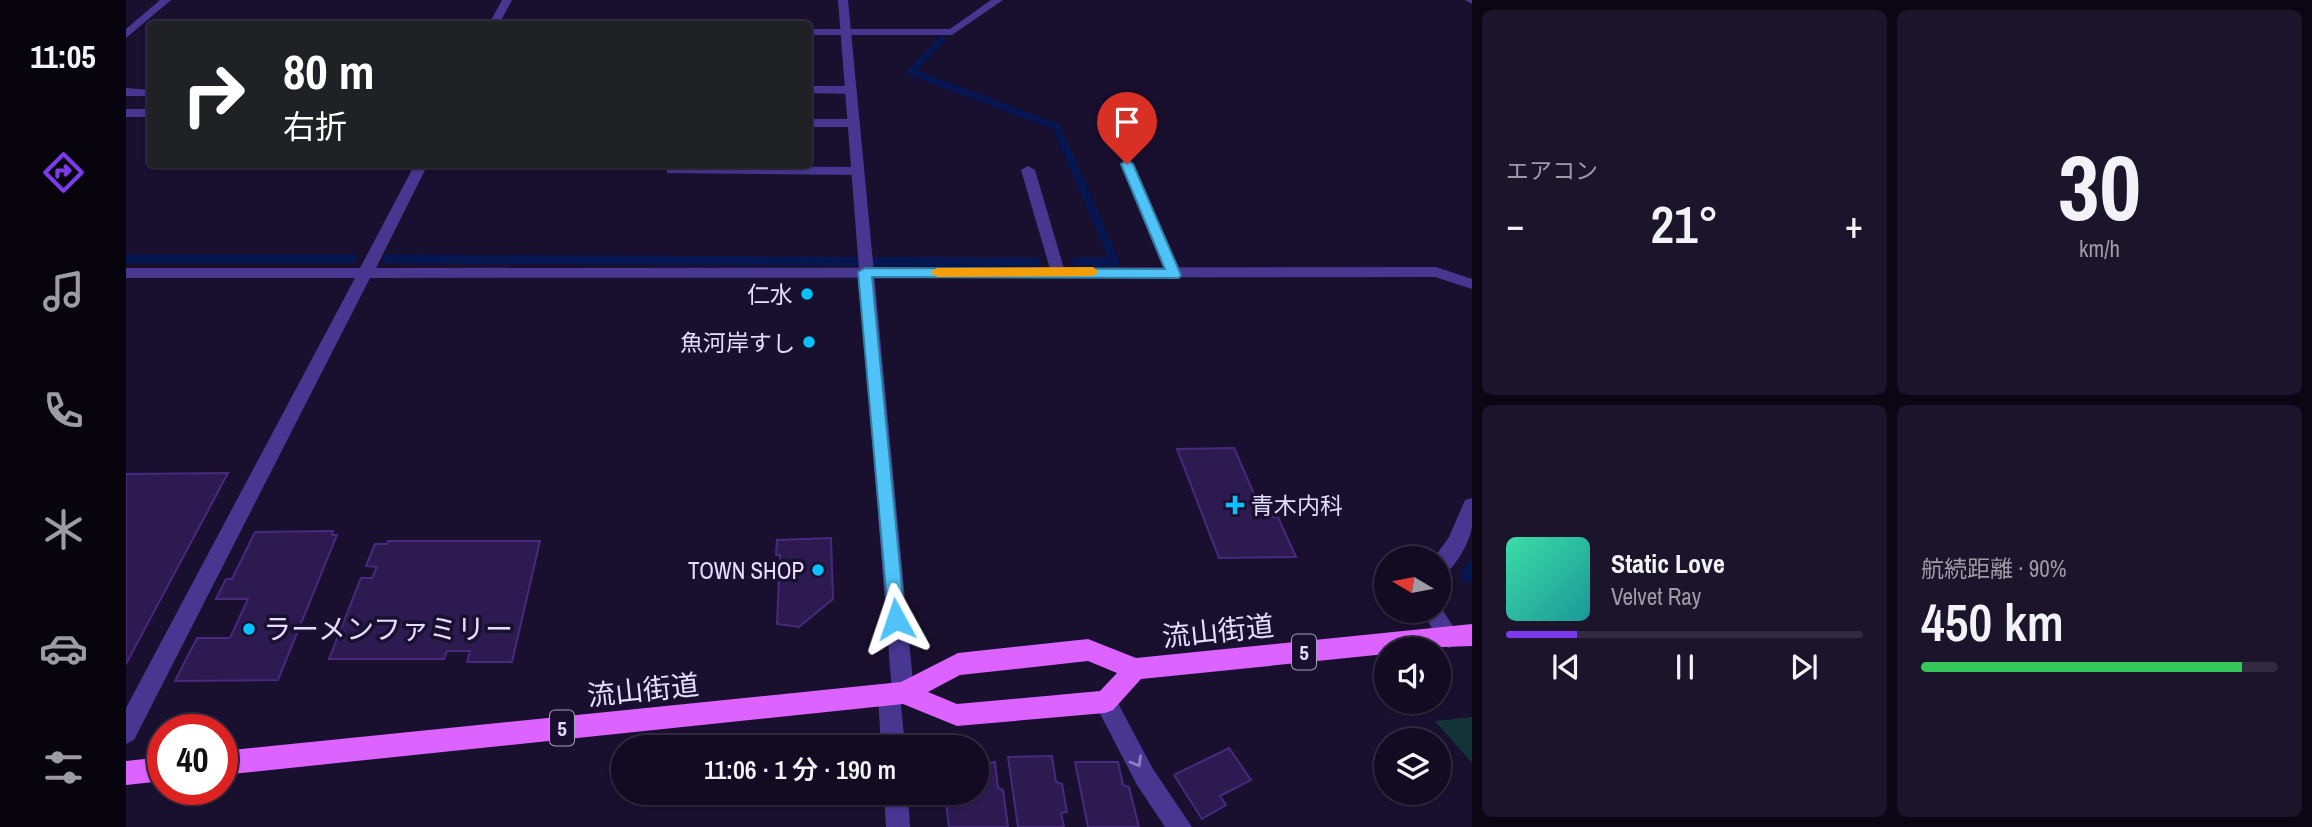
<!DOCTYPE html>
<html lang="ja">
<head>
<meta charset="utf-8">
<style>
	:root { --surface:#130b22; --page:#1c142a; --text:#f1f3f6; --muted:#9d9ba5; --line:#322b40; --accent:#7c3aed }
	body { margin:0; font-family:"Archivo Narrow","Noto Sans JP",sans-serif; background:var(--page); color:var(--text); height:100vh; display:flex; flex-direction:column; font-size:26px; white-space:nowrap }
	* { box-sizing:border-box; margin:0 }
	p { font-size:23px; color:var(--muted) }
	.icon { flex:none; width:38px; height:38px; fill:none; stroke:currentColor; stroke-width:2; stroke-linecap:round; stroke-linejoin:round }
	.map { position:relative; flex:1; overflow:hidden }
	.side { display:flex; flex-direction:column; gap:10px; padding:10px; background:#0a0613; width:840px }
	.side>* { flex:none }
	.banner { position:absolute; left:21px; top:21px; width:665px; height:147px; border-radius:7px; box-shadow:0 2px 5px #0004,0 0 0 2px var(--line); background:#202124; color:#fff; overflow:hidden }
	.needle { width:46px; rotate:280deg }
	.tools { position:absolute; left:1248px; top:546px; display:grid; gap:14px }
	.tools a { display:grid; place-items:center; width:77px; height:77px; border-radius:50%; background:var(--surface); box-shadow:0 2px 5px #0004,0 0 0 2px var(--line); font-size:35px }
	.speed { position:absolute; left:21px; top:714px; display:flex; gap:14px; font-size:35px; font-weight:700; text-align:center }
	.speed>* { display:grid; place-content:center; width:91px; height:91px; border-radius:50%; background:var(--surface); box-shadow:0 2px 5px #0004,0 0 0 2px var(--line); line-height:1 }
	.speed .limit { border:10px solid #d22; background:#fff; color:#111 }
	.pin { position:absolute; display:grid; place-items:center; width:60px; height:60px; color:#fff; margin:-72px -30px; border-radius:50% 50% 50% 0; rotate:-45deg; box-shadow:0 0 7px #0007 }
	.pin .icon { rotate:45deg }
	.me { position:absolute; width:77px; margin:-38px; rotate:355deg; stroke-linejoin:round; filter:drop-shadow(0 0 5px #0008) }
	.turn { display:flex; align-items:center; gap:24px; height:147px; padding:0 21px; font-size:32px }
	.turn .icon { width:91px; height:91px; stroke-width:2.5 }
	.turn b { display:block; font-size:49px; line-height:60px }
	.big { font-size:52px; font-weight:600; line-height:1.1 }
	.side .tile { flex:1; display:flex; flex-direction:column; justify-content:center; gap:10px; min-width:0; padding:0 24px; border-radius:10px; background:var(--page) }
	.side .dial { align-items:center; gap:0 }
	.dial b { font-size:91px; line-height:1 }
	.song { display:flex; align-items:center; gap:21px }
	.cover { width:84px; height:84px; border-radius:10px; background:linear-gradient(135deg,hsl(160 70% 55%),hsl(180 70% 35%)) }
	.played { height:7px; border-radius:4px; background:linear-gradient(90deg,var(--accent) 20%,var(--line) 20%) }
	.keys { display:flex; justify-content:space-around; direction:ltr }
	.heat { display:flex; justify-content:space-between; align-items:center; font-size:38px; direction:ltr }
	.charge { height:10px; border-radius:5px; background:linear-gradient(90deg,#34c759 90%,var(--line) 0) }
	.side .tiles { flex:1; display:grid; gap:10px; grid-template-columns:repeat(2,1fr) }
	.trip { position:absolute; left:485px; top:735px; width:378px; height:70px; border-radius:35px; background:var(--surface); box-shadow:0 2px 5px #0004,0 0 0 2px var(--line); font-weight:600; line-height:70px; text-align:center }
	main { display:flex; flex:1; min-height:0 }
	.tabs { display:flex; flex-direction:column; width:126px; justify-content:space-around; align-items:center; background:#08040e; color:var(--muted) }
	.tabs .icon { width:49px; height:49px }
	.tabs .on { color:var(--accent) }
	.tabs b { font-size:32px; color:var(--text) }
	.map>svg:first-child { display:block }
	.green { fill:#123438 }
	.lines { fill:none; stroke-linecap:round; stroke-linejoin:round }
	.stream-far2 { stroke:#061650; stroke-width:7 }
	.stream-far1 { stroke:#061650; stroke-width:9 }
	.stream { stroke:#061650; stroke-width:13 }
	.building { fill:#2d1a50; stroke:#472a7e; stroke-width:2 }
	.service { fill:#473791; fill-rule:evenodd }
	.minor { fill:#473791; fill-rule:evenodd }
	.tertiary { fill:#473791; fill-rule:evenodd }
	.primary { fill:#dc63ff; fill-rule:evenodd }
	.oneway { stroke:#8e81c2 }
	.route { fill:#4fc3f7; stroke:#337fa1; stroke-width:2 }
	.slow { fill:#f59e0b }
	.poi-dot { fill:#08c1ff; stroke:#190f2e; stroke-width:2.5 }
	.labels { text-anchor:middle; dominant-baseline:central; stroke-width:7; stroke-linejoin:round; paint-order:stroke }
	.shield { fill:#190f2e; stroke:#a89ec0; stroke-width:2 }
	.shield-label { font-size:21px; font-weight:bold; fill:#e5dcff }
	.poi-label { font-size:23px; fill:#e5dcff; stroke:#190f2e; text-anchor:end }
	.near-poi-label { font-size:28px; fill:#e5dcff; stroke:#190f2e; text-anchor:start }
	.near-street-label { font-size:28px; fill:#e5dcff; stroke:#190f2e }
</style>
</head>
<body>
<main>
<nav class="tabs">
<b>11:05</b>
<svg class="icon on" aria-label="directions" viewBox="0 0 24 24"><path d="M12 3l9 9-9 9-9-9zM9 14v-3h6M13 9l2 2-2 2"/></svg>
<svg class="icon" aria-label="music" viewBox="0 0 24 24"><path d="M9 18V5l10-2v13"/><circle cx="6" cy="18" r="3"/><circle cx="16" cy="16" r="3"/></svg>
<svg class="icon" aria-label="phone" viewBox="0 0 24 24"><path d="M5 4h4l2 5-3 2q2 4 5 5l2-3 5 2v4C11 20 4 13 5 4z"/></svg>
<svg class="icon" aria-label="climate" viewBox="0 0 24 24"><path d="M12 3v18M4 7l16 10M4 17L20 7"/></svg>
<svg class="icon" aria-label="car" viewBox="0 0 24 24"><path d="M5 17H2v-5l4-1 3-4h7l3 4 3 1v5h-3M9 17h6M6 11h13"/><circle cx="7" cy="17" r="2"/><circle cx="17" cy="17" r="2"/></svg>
<svg class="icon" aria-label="filters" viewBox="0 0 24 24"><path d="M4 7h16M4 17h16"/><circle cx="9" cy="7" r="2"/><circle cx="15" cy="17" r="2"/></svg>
</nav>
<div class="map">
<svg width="1346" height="827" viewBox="0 0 1346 827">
	<rect width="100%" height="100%" fill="#190f2e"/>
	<path class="green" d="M 1346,717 L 1346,763 L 1309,721 Z"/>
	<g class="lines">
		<path class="stream-far2" d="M 816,39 L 785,72 L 931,127 L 938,144"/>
		<path class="stream-far1" d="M 937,142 L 989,262 L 950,262
			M 0,259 L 227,259
			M 261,259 L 910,262"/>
		<path class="stream" d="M 1341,576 L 1346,567"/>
	</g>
	<path class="building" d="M 1108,448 L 1138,517 L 1152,517 L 1170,557 L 1093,558 L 1051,449 Z
		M 102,473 L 0,664 L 0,474 Z
		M 207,531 L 206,535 L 211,535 L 152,680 L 49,681 L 71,638 L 104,638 L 122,599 L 90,599 L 100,579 L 106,579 L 129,532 Z
		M 705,538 L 707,599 L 673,627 L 651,624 L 654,555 L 650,555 L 651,540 Z
		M 262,541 L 414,541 L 386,662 L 341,662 L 344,651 L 321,651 L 318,659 L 203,659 L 235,578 L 246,578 L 251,567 L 240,566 L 249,544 L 261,544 Z
		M 1103,748 L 1125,780 L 1094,796 L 1100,805 L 1076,819 L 1048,775 Z
		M 926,756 L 930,782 L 936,784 L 941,812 L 935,813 L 938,827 L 892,827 L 882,757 Z
		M 869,762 L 872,788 L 877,790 L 882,827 L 823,827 L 819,793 L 850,793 L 850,765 Z
		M 949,762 L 992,762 L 997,785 L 1003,787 L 1013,827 L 962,827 Z"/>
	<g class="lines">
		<path class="service" d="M 1001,160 L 1008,164 L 1056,275 L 1053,279 L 1043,279 L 1040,275 L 994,164 Z
			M 902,166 L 909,170 L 939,272 L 937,276 L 932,277 L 925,272 L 895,170 Z"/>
		<path class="minor" d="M 34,0 L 45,0 L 0,38 L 0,29 Z
			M 376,0 L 386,0 L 373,24 L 363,24 Z
			M 865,0 L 877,0 L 826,35 L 682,35 L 682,29 L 824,29 Z
			M 1339,0 L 1346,0 L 1346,4 Z
			M 682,86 L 725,86 L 731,90 L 725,94 L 682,93 Z
			M 0,88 L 24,90 L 24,96 L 0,96 Z
			M 0,109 L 24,109 L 24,117 L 0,117 Z
			M 682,119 L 728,119 L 734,123 L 728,127 L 682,127 Z
			M 289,164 L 302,164 L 250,268 L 1310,267 L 1346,279 L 1346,289 L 1309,277 L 244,278 L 8,740 L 0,744 L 0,708 L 229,278 L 0,278 L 0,268 L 234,268 Z
			M 546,166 L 731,167 L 738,171 L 731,175 L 541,173 L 541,167 Z
			M 1346,498 C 1346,507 1346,517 1346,527 C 1344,542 1327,573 1312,578 L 1312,558 L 1308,558 L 1323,537 L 1339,500 Z
			M 1312,603 L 1334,637 L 1331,644 L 1323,648 L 1315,644 L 1296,611 L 1312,611 Z
			M 763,684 L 771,687 L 774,695 L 779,747 L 755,747 L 752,695 L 755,687 Z
			M 979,691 L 987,694 L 1027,769 L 1066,827 L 1039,827 L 1011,785 L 968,702 L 971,694 Z
			M 758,793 L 782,793 L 784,827 L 760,827 Z"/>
		<path class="tertiary" d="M 712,0 L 722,0 L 788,693 L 785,701 L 777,704 L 769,701 L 766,693 Z"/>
		<path class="primary" d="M 1346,624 L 1346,646 L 1260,649 L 1260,654 L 1015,679 L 987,710 L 979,713 L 831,726 L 777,704 L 96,775 L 96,751 L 775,682 L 832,653 L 962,639 L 1010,658 ZM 962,661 L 991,673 L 974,691 L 831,704 L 802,692 L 834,675 Z
			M 37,757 L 37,781 L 0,785 L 0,761 Z"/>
	</g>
	<defs><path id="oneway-chevron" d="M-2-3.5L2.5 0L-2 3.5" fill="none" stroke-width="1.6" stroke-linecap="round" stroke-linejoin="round" transform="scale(1.75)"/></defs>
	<use class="oneway" href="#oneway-chevron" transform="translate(1011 762) rotate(60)"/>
	<path class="route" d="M 1001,160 L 1007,164 L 1055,275 L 1053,278 L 746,277 L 779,619 L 777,625 L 770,628 L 763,625 L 732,272 L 739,268 L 1039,269 L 995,164 Z"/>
	<path class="slow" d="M 967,267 L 973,272 L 967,276 L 811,277 L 804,272 L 811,268 Z"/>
	<g class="poi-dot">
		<circle cx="681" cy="294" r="7"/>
		<circle cx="683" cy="342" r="7"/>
		<path d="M1105.5 494.5h7v7h7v7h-7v7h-7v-7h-7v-7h7z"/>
		<circle cx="692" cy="570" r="7"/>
		<circle cx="123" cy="629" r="7"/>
	</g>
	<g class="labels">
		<g class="shield">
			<rect x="1166" y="634.5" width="24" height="35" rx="5"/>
			<rect x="424" y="710.5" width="24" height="35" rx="5"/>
		</g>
		<g class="shield-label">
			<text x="1178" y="652">5</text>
			<text x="436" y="728">5</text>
		</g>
		<g class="poi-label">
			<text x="667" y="294">仁水</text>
			<text x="669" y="342">魚河岸すし</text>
			<text x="1125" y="505" text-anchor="start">青木内科</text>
			<text x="678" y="570">TOWN SHOP</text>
		</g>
		<g class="near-poi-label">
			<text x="137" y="629">ラーメンファミリー</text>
		</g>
		<g class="near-street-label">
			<text transform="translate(1092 631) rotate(-6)">流山街道</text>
			<text transform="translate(517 690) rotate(-6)">流山街道</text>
		</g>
	</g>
</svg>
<div class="tools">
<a><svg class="needle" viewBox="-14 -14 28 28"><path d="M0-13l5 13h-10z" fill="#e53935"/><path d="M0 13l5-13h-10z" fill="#9d9ba5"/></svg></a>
<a><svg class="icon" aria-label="sound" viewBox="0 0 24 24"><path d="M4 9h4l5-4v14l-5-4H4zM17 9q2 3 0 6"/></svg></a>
<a><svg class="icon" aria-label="layers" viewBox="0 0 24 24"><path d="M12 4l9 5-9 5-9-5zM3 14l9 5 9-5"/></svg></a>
</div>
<div class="speed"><div class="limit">40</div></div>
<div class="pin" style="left:1001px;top:164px;background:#d93025"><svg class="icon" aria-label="arrive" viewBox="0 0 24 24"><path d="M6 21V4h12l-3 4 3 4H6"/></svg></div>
<svg class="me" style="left:770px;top:619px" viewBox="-20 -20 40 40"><path d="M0-17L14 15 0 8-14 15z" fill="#4fc3f7" stroke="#fff" stroke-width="4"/></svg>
<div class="trip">11:06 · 1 分 · 190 m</div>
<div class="banner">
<div class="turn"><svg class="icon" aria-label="right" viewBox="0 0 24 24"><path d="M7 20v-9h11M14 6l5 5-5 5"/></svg><div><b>80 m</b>右折</div></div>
</div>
</div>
<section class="side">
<div class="tiles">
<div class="tile"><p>エアコン</p>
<div class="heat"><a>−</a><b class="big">21°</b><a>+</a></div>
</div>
<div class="tile dial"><b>30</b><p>km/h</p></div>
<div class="tile">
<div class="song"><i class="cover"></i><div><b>Static Love</b><p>Velvet Ray</p></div></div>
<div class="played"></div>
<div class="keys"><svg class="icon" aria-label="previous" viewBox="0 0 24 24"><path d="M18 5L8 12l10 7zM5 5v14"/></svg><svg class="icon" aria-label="pause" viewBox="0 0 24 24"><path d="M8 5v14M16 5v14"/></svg><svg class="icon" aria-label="next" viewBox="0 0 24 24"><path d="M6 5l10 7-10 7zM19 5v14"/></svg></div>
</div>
<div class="tile"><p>航続距離 · 90%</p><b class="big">450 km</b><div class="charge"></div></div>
</div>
</section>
</main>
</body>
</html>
